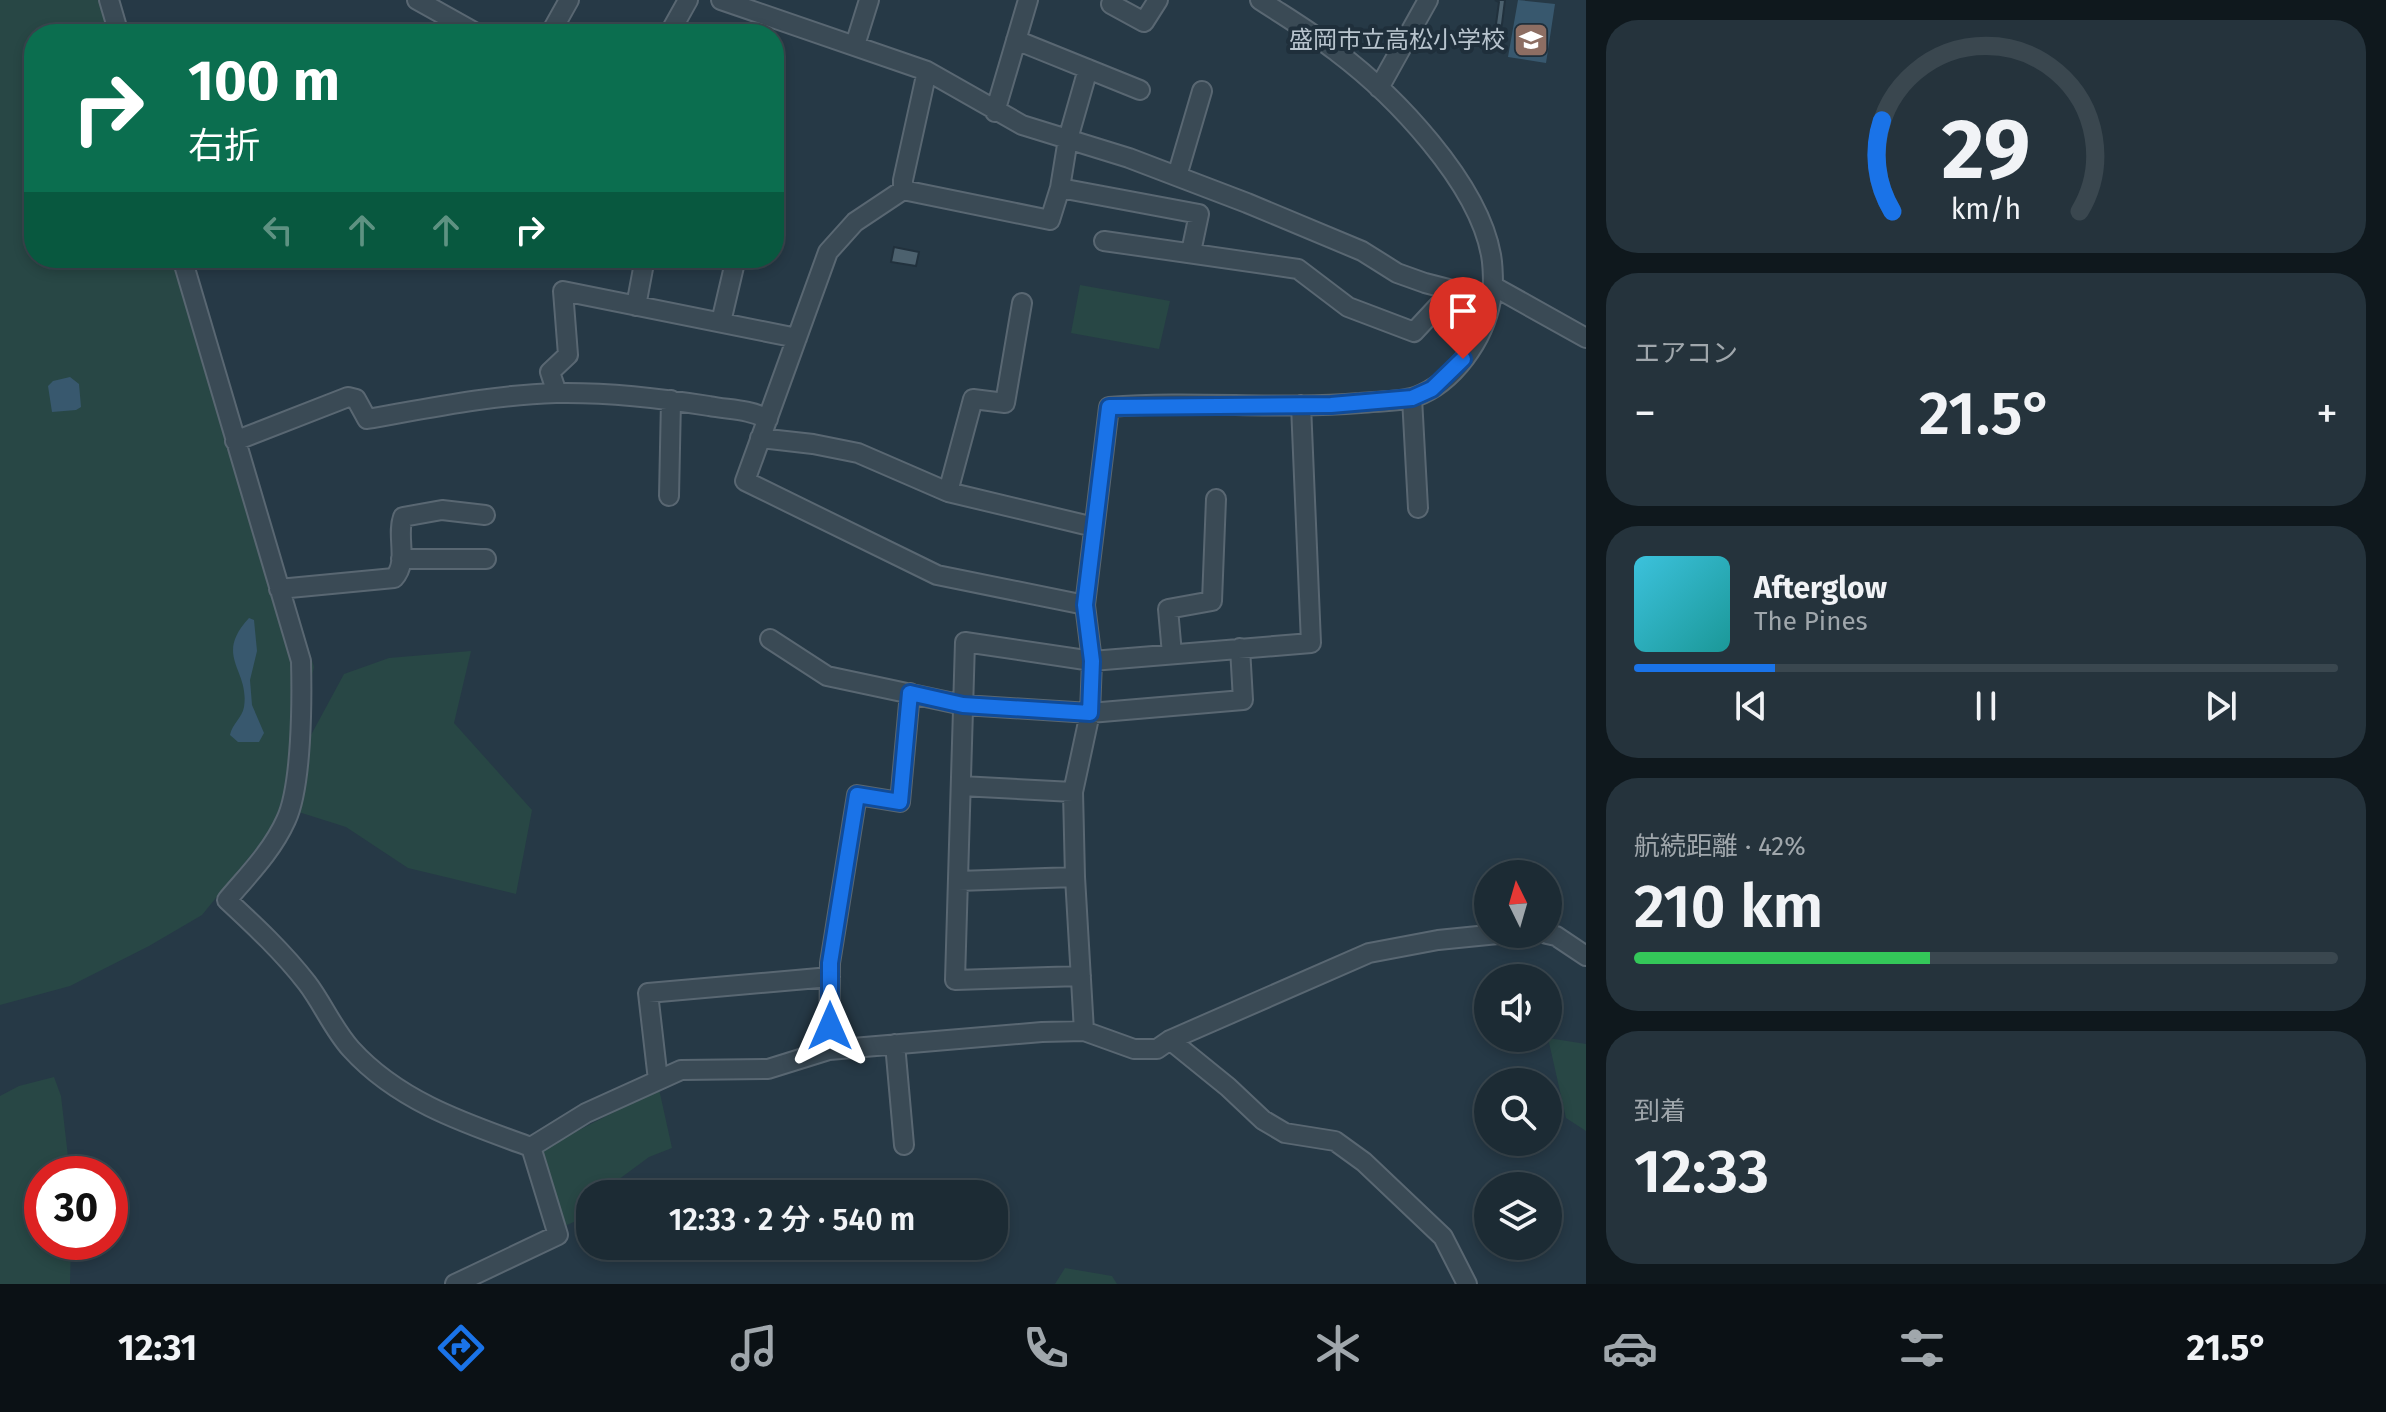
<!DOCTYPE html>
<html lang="ja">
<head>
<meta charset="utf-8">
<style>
	:root { --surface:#1c2b34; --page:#25333c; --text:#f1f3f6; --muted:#a0a7ac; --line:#3a474f; --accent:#1a73e8 }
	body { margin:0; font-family:"Fira Sans","Noto Sans JP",sans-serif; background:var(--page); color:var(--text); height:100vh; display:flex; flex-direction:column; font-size:30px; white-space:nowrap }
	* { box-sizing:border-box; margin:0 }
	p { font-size:26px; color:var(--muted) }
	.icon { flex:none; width:44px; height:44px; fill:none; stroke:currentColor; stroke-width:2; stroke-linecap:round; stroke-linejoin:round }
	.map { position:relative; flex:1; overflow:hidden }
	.drawer { display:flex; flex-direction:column; gap:20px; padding:20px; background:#0f181d; width:800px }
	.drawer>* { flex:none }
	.top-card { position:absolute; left:24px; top:24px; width:760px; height:244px; border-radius:32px; box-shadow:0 4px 12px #0003,0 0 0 2px var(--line); background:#0b6e4f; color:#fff; overflow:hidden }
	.needle { width:52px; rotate:355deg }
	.tools { position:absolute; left:1474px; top:860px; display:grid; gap:16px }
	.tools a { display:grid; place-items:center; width:88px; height:88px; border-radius:50%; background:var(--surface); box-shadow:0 4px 12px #0003,0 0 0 2px var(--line); font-size:40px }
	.speed { position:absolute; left:24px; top:1156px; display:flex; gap:16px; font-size:40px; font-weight:700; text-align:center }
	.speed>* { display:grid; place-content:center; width:104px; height:104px; border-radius:50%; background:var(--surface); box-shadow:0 4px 12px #0003,0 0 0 2px var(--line); line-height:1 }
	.speed .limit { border:12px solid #d22; background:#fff; color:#111 }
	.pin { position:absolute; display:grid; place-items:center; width:68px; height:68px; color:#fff; margin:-82px -34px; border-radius:50% 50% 50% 0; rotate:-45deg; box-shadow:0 0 8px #0007 }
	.pin .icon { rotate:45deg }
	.me { position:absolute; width:88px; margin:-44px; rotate:0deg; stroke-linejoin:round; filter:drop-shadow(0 0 6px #0008) }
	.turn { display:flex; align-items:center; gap:28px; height:168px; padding:0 32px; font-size:36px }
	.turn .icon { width:104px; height:104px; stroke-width:2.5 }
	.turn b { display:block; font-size:56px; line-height:68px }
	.lanes { display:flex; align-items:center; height:76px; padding:0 32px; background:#0003; justify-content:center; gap:40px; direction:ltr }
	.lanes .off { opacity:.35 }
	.big { font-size:60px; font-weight:600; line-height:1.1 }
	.drawer .card { flex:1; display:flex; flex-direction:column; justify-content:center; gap:12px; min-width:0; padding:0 28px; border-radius:32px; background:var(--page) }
	.drawer .dial { align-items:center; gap:0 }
	.dial svg { height:208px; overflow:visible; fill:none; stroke:var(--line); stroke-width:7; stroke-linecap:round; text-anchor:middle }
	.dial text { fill:var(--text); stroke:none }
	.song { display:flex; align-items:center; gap:24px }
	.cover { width:96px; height:96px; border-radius:12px; background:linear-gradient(135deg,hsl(190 70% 55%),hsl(180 70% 35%)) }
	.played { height:8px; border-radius:4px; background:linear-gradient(90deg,var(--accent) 20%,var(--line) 20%) }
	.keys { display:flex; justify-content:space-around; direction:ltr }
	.heat { display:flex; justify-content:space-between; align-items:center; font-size:44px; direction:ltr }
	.charge { height:12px; border-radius:6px; background:linear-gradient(90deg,#34c759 42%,var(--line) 0) }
	.trip { position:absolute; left:576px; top:1180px; width:432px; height:80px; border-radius:32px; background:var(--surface); box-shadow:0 4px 12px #0003,0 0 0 2px var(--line); font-weight:600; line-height:80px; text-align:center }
	.dock { display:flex; height:128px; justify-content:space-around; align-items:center; background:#0b1115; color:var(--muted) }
	.dock .icon { width:56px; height:56px }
	.dock .on { color:var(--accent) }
	.dock b { font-size:36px; color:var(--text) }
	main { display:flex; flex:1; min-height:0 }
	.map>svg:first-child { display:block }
	.green { fill:#284745 }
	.water { fill:#38586e }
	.building { fill:#4c616e; stroke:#21313d; stroke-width:2 }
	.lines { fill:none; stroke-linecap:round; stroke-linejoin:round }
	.minor-casing { stroke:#596772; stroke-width:22 }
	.minor { stroke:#3a4a55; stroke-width:18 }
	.route-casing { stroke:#114b97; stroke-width:20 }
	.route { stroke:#1a73e8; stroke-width:14 }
	.labels { text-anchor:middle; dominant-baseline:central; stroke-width:8; stroke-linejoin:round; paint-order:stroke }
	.poi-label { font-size:24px; fill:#b8c4ce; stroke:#1f2f3b; text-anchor:end }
</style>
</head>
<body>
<main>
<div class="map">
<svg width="1586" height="1284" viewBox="0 0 1586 1284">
	<rect width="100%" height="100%" fill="#263946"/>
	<path class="green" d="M 0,0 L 115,0 L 124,34 L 34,34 L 34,258 L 190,258 L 314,667 L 290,772 L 273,828 L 202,915 L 149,946 L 70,986 L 0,1005 Z
		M 1080,285 L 1170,301 L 1159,349 L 1071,333 Z
		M 471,651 L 454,723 L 532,810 L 516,894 L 408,868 L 346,827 L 286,808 L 304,748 L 344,674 L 389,658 Z
		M 1548,1038 L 1586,1044 L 1586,1131 L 1566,1118 Z
		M 54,1077 L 61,1096 L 70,1174 L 42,1174 L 42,1242 L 71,1242 L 70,1284 L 0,1284 L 0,1096 L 19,1086 Z
		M 659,1089 L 672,1148 L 649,1157 L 599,1194 L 590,1194 C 590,1213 581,1220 564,1226 L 541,1156 L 548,1146 Z
		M 1065,1268 L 1112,1276 L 1117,1284 L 1055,1284 Z"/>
	<path class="water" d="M 1518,0 L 1555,4 L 1546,63 L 1508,57 Z
		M 70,377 L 79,384 L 81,407 L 76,410 L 52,412 L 48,386 L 53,381 Z
		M 249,618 L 254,620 L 257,651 L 250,680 L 252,705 L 264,733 L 259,742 L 238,742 L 230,735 C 232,724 242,718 244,707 C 250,669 213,657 249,618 Z"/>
	<path class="building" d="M 1495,0 L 1505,0 L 1500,40 L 1494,39 L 1499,2 Z
		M 894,247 L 919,252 L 916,266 L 891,262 Z"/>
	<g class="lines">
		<g class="minor-casing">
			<path id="minor" d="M 109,0 L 119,34
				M 417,0 L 478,34
				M 721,0 L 927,71 L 1022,125 L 1129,158 L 1247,203 L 1362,251 L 1397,273 L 1425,283 L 1491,300 C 1484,339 1454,383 1415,397 C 1399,402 1377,401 1360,403 C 1277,410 1193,400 1109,407 L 1085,605 L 1092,661 L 1090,713 L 1073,792 L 1075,877 L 1084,1031
				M 1260,0 C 1286,17 1313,33 1337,52 C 1394,95 1478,182 1491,255 C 1493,265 1493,276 1493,286 L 1586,338
				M 1111,4 L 1144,22 L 1158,0
				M 550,34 L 569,0
				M 669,34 L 688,0
				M 1016,40 L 1140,90
				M 855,45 L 869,0
				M 927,71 L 903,180 L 903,190 L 855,222 L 828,252 L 745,481 L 937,575 L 1085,605
				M 1379,88 L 1428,0
				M 995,112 L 1028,0
				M 1177,176 L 1202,91
				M 1060,188 L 1199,214 L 1191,252
				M 903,190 L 1050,220 L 1060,188 L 1068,139 L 1088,69
				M 1104,241 L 1298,269 L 1348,307 L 1414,332 L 1453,290
				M 182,258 L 301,661 C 302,700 302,786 286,820 C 272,851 249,874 227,900 C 255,926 283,952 307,983 C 323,1004 333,1029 351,1049 C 399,1102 467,1124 531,1147
				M 636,306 L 645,258
				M 721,322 L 736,258
				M 557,393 L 550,372 L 568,355 L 563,291 L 797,338
				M 1412,398 L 1418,508
				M 760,438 L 813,444 L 858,453 L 948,492 L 1094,527
				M 235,441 L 348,397 L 356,399 L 367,419 C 430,408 492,395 556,393 C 607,392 660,398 709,406 C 730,410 748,409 768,419
				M 948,492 L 973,399 L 1005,403 L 1022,303
				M 669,496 L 671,400
				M 401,559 L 486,559
				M 279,589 L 394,578 C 409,562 396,536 403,517 L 442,510 L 485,515
				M 770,639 L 827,676 L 963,705 L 1090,713 L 1243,700 L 1240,648
				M 1172,654 L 1168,609 L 1212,601 L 1216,499
				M 961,786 L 1073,792
				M 958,881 L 1075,877
				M 1547,934 L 1556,936 L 1586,956
				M 1081,976 L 955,980 L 965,642 L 1092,661 L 1311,643 L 1301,405
				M 1170,1040 L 1228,1087 L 1263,1120 L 1285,1133 L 1335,1141 L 1364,1162 L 1443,1237 L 1467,1284
				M 895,1044 L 904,1145
				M 829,1050 L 830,963 L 857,795 L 900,802 L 910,693
				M 658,1080 L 648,993 L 830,977
				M 531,1147 L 586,1113 L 681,1070 L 768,1069 L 829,1050 L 1042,1032 L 1084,1031 L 1134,1049 L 1157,1049 L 1170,1040 L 1369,953 L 1438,940 L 1498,934
				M 455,1284 L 558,1235 L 531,1147"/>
		</g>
		<use href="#minor" class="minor"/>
	</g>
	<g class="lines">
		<g class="route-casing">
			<path id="route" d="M 830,1026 L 830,963 L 857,795 L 900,802 L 910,693 L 963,705 L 1090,713 L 1092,661 L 1085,605 L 1109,407 L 1331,405 L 1412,398 L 1432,389 L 1463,359"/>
		</g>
		<use href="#route" class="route"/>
	</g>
	<defs>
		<g id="school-square" transform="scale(1.8)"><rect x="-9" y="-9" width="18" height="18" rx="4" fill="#8d6e63" stroke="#1f2f3b"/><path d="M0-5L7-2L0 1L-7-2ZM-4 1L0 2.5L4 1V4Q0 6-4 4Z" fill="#fff"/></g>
	</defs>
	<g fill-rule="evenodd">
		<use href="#school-square" x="1531" y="40"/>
	</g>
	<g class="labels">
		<g class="poi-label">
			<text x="1505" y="40">盛岡市立高松小学校</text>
		</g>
	</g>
</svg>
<div class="tools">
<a><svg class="needle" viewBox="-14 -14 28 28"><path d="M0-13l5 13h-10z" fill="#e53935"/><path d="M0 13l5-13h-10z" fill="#a0a7ac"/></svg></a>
<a><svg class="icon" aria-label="sound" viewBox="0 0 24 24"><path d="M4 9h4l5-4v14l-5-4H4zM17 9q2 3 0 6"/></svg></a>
<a><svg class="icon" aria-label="search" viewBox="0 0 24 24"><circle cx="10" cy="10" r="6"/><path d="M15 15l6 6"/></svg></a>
<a><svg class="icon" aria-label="layers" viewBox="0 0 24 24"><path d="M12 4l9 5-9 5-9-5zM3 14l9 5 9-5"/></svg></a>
</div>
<div class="speed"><div class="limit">30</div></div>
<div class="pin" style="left:1463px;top:359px;background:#d93025"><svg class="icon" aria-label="arrive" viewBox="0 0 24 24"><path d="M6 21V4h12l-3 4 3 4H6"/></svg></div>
<svg class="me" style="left:830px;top:1026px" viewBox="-20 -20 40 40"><path d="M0-17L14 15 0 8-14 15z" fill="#1a73e8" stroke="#fff" stroke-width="4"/></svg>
<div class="trip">12:33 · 2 分 · 540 m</div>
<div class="top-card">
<div class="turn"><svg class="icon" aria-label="right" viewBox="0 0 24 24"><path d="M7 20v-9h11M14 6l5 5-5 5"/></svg><div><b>100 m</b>右折</div></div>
<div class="lanes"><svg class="icon off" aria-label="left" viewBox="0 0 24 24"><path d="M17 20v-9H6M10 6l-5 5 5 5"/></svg><svg class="icon off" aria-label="ahead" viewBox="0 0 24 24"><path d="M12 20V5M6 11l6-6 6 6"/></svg><svg class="icon off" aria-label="ahead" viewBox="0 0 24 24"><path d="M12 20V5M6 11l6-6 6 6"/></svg><svg class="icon" aria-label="right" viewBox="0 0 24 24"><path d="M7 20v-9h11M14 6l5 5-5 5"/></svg></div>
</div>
</div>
<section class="drawer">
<div class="card dial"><svg viewBox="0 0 100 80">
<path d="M14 69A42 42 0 1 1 86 69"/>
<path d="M14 69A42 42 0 0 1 10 34" stroke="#1a73e8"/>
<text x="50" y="56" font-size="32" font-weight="700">29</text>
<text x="50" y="72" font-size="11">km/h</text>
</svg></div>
<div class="card"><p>エアコン</p>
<div class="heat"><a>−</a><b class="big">21.5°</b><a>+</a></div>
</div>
<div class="card">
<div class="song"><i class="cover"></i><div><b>Afterglow</b><p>The Pines</p></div></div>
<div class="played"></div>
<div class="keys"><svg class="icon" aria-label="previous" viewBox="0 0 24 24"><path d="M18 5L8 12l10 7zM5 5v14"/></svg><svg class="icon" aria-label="pause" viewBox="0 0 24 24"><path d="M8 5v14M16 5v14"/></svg><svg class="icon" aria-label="next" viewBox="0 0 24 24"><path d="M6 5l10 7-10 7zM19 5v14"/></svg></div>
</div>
<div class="card"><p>航続距離 · 42%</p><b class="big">210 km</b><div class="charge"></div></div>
<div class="card"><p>到着</p><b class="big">12:33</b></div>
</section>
</main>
<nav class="dock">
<b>12:31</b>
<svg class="icon on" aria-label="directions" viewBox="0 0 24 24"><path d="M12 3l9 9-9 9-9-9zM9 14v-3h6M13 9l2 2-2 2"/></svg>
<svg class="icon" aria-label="music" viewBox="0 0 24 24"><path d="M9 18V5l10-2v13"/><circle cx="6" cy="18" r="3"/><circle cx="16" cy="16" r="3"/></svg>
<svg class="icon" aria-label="phone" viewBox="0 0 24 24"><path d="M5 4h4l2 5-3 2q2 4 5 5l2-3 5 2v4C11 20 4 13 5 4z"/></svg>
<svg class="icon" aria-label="climate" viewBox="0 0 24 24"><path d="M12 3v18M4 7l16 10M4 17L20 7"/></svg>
<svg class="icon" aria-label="car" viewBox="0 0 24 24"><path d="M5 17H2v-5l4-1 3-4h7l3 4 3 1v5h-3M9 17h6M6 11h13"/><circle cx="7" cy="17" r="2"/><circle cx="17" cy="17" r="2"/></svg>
<svg class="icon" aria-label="filters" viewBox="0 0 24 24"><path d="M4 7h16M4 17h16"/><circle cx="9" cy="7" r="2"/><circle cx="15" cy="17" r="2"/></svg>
<b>21.5°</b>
</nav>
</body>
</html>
